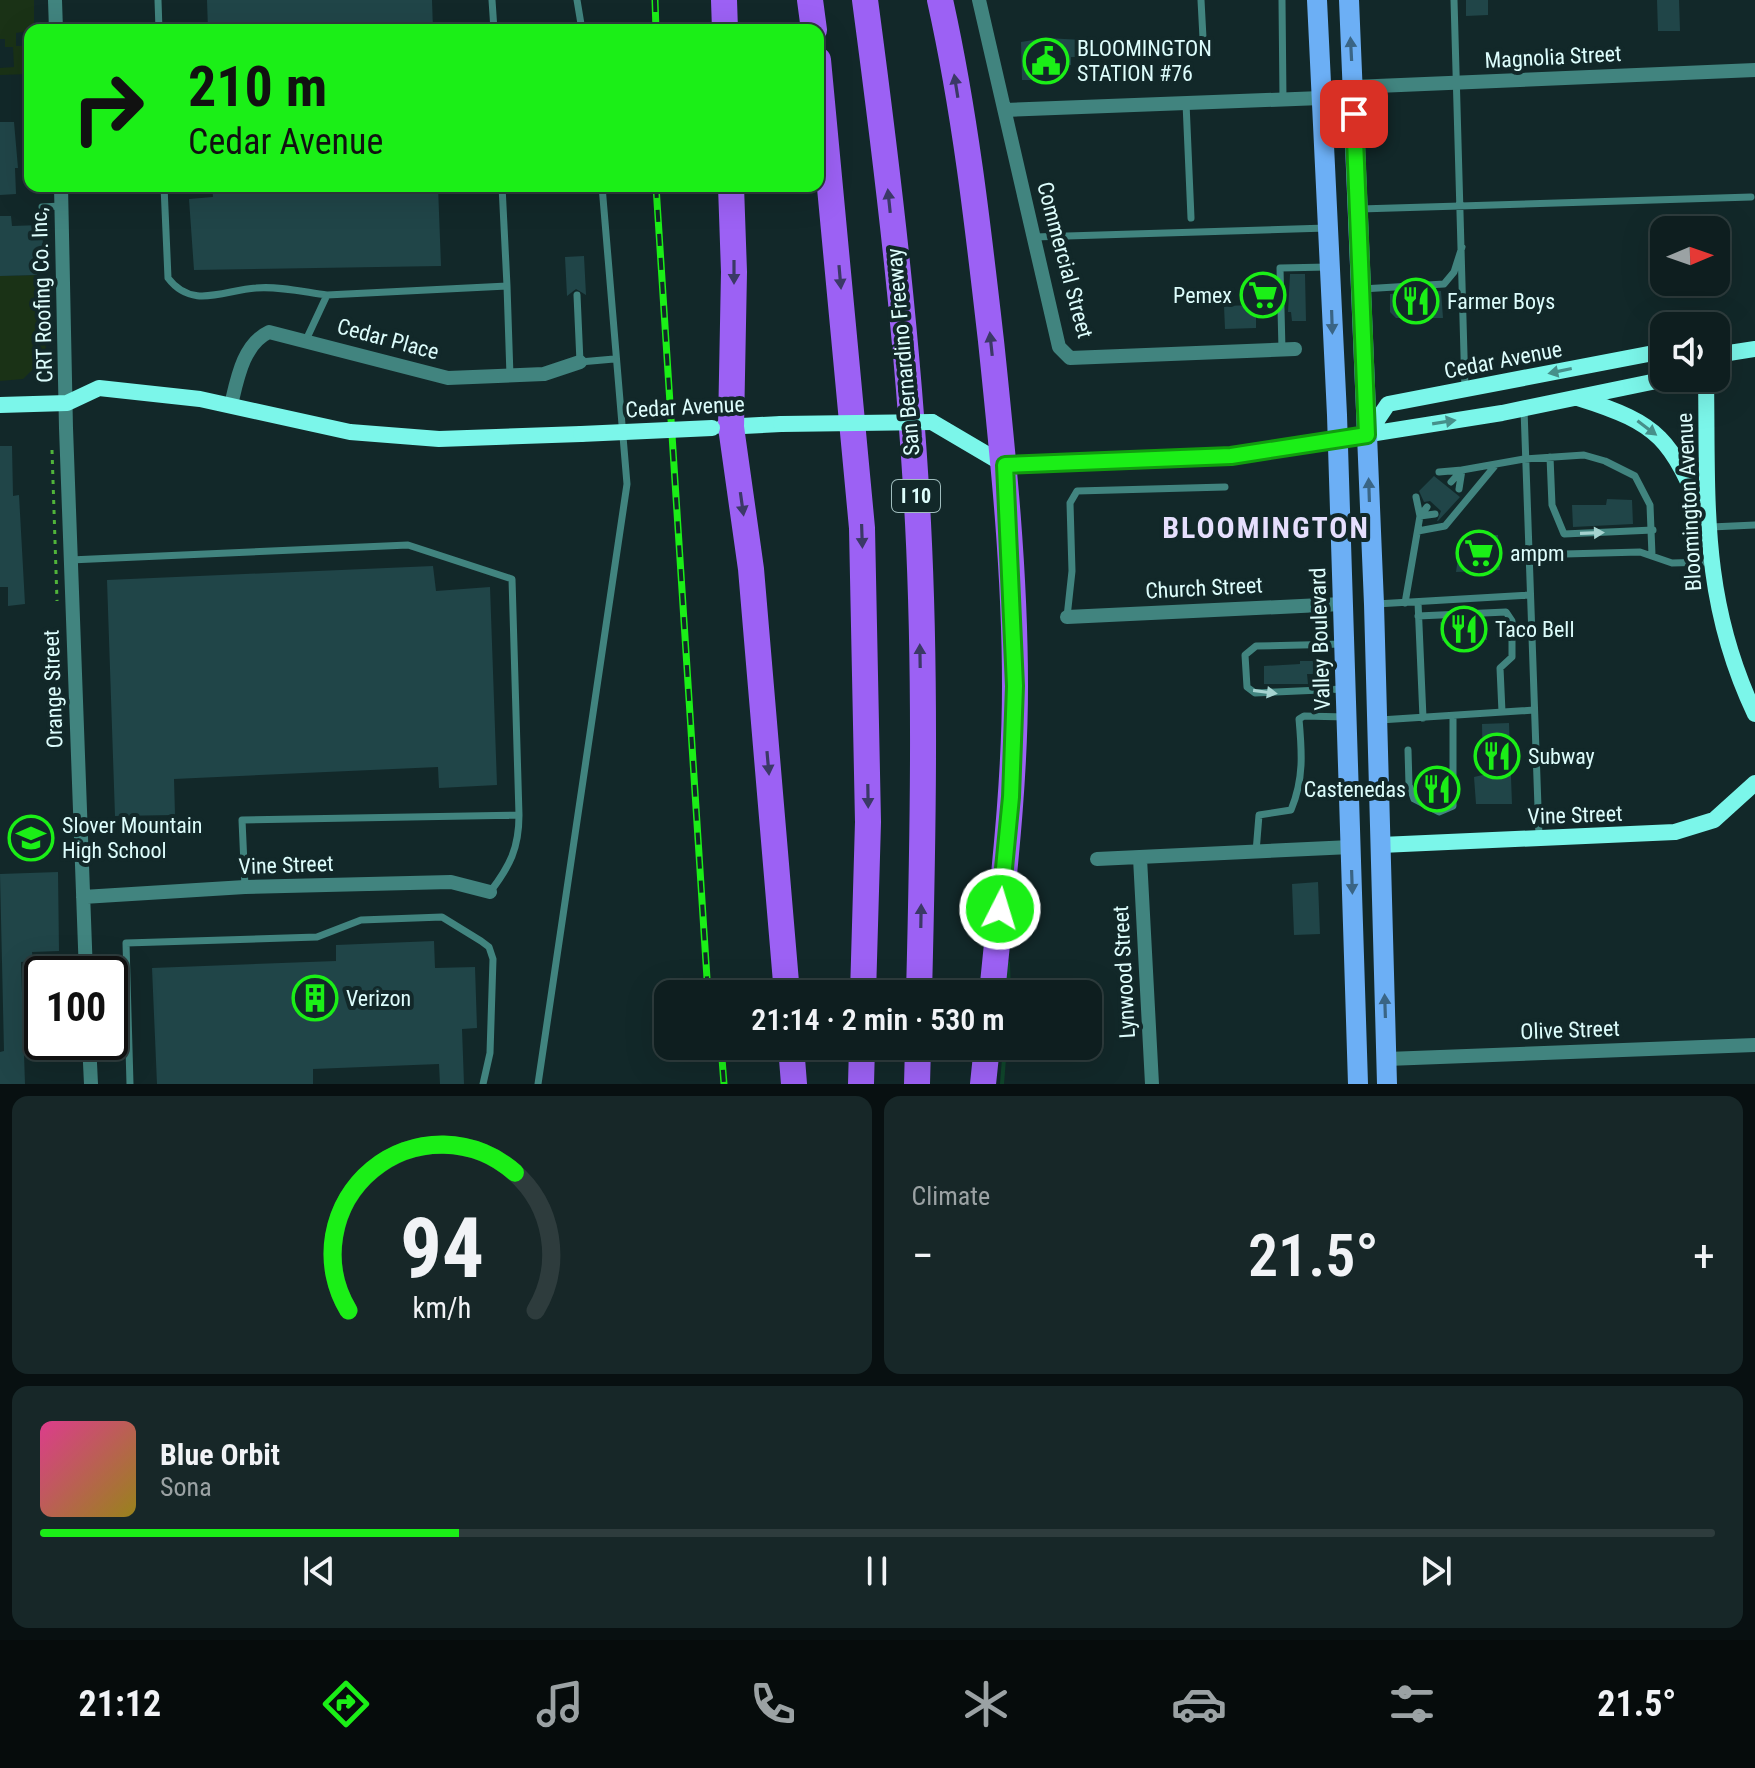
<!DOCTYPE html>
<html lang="en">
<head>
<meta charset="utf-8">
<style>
	:root { --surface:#0e1e1f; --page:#172728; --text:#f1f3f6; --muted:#9ba2a4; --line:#2e3c3d; --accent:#1bef17 }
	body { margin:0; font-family:"Roboto Condensed",sans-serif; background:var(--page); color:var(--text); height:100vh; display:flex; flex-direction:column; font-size:30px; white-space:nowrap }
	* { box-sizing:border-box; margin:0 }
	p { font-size:26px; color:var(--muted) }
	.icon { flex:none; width:44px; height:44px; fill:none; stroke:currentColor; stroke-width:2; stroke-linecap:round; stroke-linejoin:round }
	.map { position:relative; height:1084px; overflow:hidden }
	.details { display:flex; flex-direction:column; gap:12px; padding:12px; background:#081011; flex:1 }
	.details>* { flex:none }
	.banner { position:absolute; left:24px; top:24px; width:800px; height:168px; border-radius:16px; box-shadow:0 8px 32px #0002,0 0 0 2px var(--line); background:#1bef17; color:#111; overflow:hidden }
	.needle { width:52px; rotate:88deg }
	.buttons { position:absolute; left:1650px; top:216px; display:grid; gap:16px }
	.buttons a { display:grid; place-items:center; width:80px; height:80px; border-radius:16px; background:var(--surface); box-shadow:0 8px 32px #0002,0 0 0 2px var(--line); font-size:40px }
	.speed { position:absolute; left:24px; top:956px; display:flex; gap:16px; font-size:40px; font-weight:700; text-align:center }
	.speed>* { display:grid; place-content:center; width:104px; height:104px; border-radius:50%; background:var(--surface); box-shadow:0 8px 32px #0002,0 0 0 2px var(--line); line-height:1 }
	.speed .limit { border:4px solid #111; border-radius:12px; background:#fff; color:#111 }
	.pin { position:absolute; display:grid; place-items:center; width:68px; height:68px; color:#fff; margin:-34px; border-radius:16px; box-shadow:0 4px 12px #0006 }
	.me { position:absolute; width:88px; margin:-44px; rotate:5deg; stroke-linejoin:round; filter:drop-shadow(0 0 6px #0008) }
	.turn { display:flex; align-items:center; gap:28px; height:168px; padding:0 32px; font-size:36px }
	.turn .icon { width:104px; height:104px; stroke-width:2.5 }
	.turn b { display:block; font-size:56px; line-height:68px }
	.big { font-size:60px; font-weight:600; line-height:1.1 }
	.details .tile { flex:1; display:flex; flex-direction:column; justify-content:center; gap:12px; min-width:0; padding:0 28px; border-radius:16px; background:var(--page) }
	.details .dial { align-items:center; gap:0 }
	.dial svg { height:208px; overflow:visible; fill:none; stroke:var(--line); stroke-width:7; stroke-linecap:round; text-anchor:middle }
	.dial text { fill:var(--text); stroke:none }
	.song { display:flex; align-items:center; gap:24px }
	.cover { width:96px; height:96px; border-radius:12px; background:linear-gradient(135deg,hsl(330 70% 55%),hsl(50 70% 35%)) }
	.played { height:8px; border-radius:4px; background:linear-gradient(90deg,var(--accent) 25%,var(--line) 25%) }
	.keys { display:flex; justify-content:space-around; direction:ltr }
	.heat { display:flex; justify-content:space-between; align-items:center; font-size:44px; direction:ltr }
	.details .tiles { flex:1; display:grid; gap:12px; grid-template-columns:1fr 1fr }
	.tile:last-child { grid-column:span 2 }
	.trip { position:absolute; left:654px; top:980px; width:448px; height:80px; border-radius:16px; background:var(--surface); box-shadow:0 8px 32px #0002,0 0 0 2px var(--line); font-weight:600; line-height:80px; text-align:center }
	.tab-bar { display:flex; height:128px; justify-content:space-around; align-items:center; background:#060c0c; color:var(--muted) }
	.tab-bar .icon { width:56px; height:56px }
	.tab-bar .current { color:var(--accent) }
	.tab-bar b { font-size:36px; color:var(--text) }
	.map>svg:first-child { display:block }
	.green { fill:#1a3216 }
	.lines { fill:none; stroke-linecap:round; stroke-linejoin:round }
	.stream { stroke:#0f452b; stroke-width:4 }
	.building { fill:#204548 }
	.path { stroke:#50b43a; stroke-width:3; stroke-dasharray:4 6; stroke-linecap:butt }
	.lane { stroke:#41847f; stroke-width:7 }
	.street { stroke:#41847f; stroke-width:14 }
	.secondary { stroke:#7bf6ea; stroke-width:16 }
	.primary { stroke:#6caff5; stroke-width:20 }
	.highway { stroke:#9c61f4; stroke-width:26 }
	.rail-casing { stroke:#1bef17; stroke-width:7 }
	.rail { stroke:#122829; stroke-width:4; stroke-dasharray:12; stroke-linecap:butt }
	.secondary-bridge { stroke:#7bf6ea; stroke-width:16 }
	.oneway { fill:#3a6585 }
	.oneway2 { fill:#3b3966 }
	.oneway3 { fill:#468f8a }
	.oneway4 { fill:#a6d3d0 }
	.route-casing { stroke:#129b0f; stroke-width:20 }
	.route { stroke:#1bef17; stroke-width:14 }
	.labels { text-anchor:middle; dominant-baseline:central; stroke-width:8; stroke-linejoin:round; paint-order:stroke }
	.shield { fill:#122829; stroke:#a0bdbd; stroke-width:2 }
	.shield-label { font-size:20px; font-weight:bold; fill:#ddfdfc }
	.poi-label { font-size:22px; fill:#ddfdfc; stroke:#122829; text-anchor:start }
	.street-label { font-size:22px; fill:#ddfdfc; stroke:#122829 }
	.district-label { font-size:30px; font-weight:bold; letter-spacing:2px; fill:#e6dffd; stroke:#122829 }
</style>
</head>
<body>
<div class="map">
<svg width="1755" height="1084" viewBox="0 0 1755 1084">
	<rect width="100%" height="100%" fill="#122829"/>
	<path class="green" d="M 0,0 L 34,0 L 34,30 L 16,33 L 16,46 L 30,46 L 30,74 L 0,75 L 0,68 L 14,67 L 13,47 L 5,47 L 5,39 L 0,39 Z
		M 44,275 L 46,356 L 23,379 L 0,381 L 0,276 Z"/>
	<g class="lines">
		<path class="stream" d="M 1008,963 L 1009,994
			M 1002,1084 L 1005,1046"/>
	</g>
	<path class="building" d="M 207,0 L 432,0 L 433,30 L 208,30 Z
		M 1466,0 L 1488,0 L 1488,15 L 1466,16 Z
		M 1657,0 L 1679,0 L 1680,31 L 1658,31 Z
		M 1046,38 L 1083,40 L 1083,57 L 1071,57 L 1071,65 L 1040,67 L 1041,80 L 1022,80 L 1021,42 Z
		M 0,122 L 14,122 L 18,168 L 15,168 L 16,194 L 0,195 Z
		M 212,186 L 438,186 L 441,266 L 194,270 L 189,199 L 213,197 Z
		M 0,216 L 11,216 L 12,226 L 42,225 L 44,268 L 37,268 L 37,275 L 0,276 Z
		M 584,256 L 586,295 L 576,289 L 567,296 L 565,257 Z
		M 1290,274 L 1305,274 L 1306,321 L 1292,321 L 1291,312 L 1288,312 Z
		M 1274,285 L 1275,312 L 1256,312 L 1256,328 L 1225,329 L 1224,306 L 1255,305 L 1255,286 Z
		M 1441,291 L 1443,318 L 1396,318 L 1390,312 L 1390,294 Z
		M 0,446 L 12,446 L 13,496 L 19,495 L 25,604 L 8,606 L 8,587 L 0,587 Z
		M 1434,476 L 1460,497 L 1438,521 L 1437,521 L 1441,511 L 1430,501 L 1424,502 L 1419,491 Z
		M 1607,499 L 1632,500 L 1633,524 L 1573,527 L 1572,505 L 1606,505 Z
		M 1467,534 L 1498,535 L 1500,570 L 1456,572 L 1460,543 Z
		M 433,566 L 436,591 L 490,587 L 497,785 L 439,788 L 438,767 L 174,779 L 175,815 L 115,816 L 107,580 Z
		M 1485,619 L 1487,640 L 1442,641 L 1440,622 Z
		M 1300,661 L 1313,661 L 1314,674 L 1307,674 L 1308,684 L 1264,684 L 1264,666 L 1300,664 Z
		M 1509,723 L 1512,804 L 1476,804 L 1474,777 L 1483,775 L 1482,724 Z
		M 1446,774 L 1446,802 L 1427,798 L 1426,775 Z
		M 58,872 L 59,951 L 32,952 L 33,961 L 21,962 L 25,1084 L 0,1084 L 0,1052 L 4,1051 L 0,874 Z
		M 1318,882 L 1320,934 L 1294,935 L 1292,884 Z
		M 434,941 L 435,968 L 475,967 L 477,1028 L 462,1029 L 464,1084 L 440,1084 L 439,1064 L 313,1069 L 313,1084 L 157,1084 L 152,968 L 336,961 L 336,945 Z"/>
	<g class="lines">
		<path class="path" d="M 52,450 L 57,601"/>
		<path class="lane" d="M 158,0 L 159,30
			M 492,0 L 494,30
			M 577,0 L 582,30
			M 1201,0 L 1203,38
			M 1282,0 L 1283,99
			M 1454,0 L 1465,390
			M 1186,103 L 1191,218
			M 164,186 L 168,278 C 192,310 224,290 256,288 C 279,286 304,292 327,295 L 306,340
			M 502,186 L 507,286
			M 42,207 L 61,206
			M 1360,209 L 1751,197
			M 1034,237 L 1327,228
			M 1362,289 L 1444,284 L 1454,272 L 1462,247
			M 327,295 L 507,286 L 510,376
			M 577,295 L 580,362 L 614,359
			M 1282,350 L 1280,268 L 1328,267
			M 1524,409 L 1539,836
			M 1550,457 L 1552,505 L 1564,534 L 1653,530
			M 1439,472 L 1462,470 L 1459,489
			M 1451,482 L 1462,470 L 1524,459 L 1584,455 L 1605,461 L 1635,476 L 1650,505 L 1652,555
			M 1416,497 L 1420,516 L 1435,514
			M 1711,527 L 1755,525
			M 1418,531 L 1445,526 L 1494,467
			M 1527,555 L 1640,552 L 1672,563 L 1710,562
			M 70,560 L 408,545 L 512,579 L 519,815 L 242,820 L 245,887
			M 1418,602 L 1423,718
			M 1405,603 L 1420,516 L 1427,507
			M 1376,604 L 1529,595
			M 1418,616 L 1506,612 L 1512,621 L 1512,657 L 1500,668 L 1502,712
			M 1067,617 L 1072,571 L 1070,503 L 1077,491 L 1225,487
			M 1343,644 L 1256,646 L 1245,655 L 1247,687 L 1255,693 L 1343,689
			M 1380,720 L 1534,710
			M 1408,750 L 1409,785 L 1414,799 L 1439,812 L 1453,806 L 1453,716
			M 1256,852 L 1259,815 L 1291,810 C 1304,779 1302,752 1299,719 L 1304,716 L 1346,717
			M 490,892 C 510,866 519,848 519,815
			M 130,1084 L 126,943 L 317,937 L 361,920 L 442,917 L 481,941 L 489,947 L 493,959 L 490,1053 L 483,1084
			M 538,1084 L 627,484 L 602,186"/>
		<path class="street" d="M 55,0 L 56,30
			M 979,0 L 1059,347 L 1070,358 L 1295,349
			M 1353,87 L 1755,70
			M 1005,110 L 1321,98
			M 61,186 L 66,428 L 86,974
			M 231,405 C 237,380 243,344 269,332 L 448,378 L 544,374 L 580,362
			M 1067,617 L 1342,604
			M 1140,858 L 1152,1084
			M 1097,859 L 1351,847
			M 83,897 L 245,887 L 451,882 L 490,892
			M 89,1042 L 91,1084
			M 1387,1059 L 1755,1045"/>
		<path class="secondary" d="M 1716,355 L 1755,349
			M 1706,378 C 1708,502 1700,598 1755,714
			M 1578,398 C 1665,425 1670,441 1706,521
			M 0,405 L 67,403 L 99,388 L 200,399 L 350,432 L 439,439 L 581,434
			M 932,422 L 1005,465 L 1231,456 L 1502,413 L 1671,378
			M 723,427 L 781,424
			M 1367,435 L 1388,404 L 1664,351
			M 1381,845 L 1675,832 L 1714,820 L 1755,783"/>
		<path class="primary" d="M 1317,0 L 1337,415 L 1358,1084
			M 1349,0 L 1374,604 L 1387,1084"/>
		<path class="highway" d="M 724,0 L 725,30
			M 810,0 L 814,30
			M 865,0 C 888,173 909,348 918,523 C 926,679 923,837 919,994
			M 940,0 C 965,112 978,227 991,341 C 1003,456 1015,570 1015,686 C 1015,789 1002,891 992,994
			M 818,60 L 862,528 L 868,822 L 863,994
			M 731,186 L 734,272 L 731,427 L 751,569 L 787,994
			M 791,1046 L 794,1084
			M 861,1084 L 862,1046
			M 917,1084 L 918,1046
			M 983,1084 L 987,1046"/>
		<g class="rail-casing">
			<path id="rail" d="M 655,0 L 656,30
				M 656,186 L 708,994
				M 721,1046 L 724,1084"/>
		</g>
		<use href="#rail" class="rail"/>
		<path class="secondary-bridge" d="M 781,424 L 932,422
			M 581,434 L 712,428"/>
	</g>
	<defs><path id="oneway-solid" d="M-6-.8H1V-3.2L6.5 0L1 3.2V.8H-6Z" transform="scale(2)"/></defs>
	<g class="oneway">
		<use href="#oneway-solid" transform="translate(1351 49) rotate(-93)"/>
		<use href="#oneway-solid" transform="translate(1332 322) rotate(88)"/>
		<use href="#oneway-solid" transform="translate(1369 490) rotate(-92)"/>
		<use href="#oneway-solid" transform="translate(1352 882) rotate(88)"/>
		<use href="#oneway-solid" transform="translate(1385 1006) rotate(-92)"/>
	</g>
	<g class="oneway2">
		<use href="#oneway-solid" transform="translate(956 86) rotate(-99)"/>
		<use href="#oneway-solid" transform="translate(889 201) rotate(-96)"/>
		<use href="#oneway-solid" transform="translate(734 272) rotate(90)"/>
		<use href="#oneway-solid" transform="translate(840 277) rotate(85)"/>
		<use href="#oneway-solid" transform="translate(991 344) rotate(-96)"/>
		<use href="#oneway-solid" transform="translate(742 504) rotate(82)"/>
		<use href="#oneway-solid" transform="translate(862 536) rotate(88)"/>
		<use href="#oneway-solid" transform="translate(920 656) rotate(-91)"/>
		<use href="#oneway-solid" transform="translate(768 763) rotate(85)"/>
		<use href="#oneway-solid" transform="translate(868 796) rotate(89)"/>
		<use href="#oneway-solid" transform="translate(921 916) rotate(-89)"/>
	</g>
	<g class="oneway3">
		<use href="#oneway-solid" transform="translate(1560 371) rotate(168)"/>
		<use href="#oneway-solid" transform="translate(1444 422) rotate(-9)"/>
		<use href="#oneway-solid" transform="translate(1647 428) rotate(37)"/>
	</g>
	<g class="oneway4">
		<use href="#oneway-solid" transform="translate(1592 533) rotate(-2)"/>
		<use href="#oneway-solid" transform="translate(1265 692) rotate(8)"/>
	</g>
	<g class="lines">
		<g class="route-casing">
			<path id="route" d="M 1000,909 L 1011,797 L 1015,686 L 1005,465 L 1231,456 L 1367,435 L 1354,114"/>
		</g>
		<use href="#route" class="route"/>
	</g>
	<defs>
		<g id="civic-ring" transform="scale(2.3)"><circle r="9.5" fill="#122829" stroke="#1bef17" stroke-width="1.5"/><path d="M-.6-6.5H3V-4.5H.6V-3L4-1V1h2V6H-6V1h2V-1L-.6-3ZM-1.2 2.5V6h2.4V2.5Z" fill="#1bef17"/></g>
		<g id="supermarket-ring" transform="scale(2.3)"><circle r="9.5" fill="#122829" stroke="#1bef17" stroke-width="1.5"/><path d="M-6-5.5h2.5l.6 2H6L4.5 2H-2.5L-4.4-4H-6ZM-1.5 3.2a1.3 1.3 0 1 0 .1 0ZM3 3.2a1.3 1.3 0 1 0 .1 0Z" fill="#1bef17"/></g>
		<g id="restaurant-ring" transform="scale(2.3)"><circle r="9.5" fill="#122829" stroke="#1bef17" stroke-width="1.5"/><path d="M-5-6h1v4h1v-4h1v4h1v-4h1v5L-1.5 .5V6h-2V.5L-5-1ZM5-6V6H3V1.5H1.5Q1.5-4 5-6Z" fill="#1bef17"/></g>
		<g id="school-ring" transform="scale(2.3)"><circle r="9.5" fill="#122829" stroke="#1bef17" stroke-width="1.5"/><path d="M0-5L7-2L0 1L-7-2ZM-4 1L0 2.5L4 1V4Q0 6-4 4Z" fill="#1bef17"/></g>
		<g id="building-ring" transform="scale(2.3)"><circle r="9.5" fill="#122829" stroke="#1bef17" stroke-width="1.5"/><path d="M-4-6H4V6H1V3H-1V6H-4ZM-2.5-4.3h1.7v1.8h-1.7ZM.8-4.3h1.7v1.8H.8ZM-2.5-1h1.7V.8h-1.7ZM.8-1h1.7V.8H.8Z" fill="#1bef17"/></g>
	</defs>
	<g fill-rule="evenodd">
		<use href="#civic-ring" x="1046" y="61"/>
		<use href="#supermarket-ring" x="1263" y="295"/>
		<use href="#restaurant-ring" x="1416" y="301"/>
		<use href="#supermarket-ring" x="1479" y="553"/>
		<use href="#restaurant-ring" x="1464" y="629"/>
		<use href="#restaurant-ring" x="1497" y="756"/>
		<use href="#restaurant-ring" x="1437" y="789"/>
		<use href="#school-ring" x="31" y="838"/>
		<use href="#building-ring" x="315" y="998"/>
	</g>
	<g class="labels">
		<rect class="shield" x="892" y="480" width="48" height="32" rx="6"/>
		<g class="shield-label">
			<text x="916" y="496">I 10</text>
		</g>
		<g class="poi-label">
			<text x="1077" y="48">BLOOMINGTON<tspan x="1077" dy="25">STATION #76</tspan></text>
			<text x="1232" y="295" text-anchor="end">Pemex</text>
			<text x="1447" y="301">Farmer Boys</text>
			<text x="1510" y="553">ampm</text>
			<text x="1495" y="629">Taco Bell</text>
			<text x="1528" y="756">Subway</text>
			<text x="1406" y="789" text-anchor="end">Castenedas</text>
			<text x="62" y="825">Slover Mountain<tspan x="62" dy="25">High School</tspan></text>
			<text x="346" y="998">Verizon</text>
		</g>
		<g class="street-label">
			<text transform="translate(1553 57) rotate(-3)">Magnolia Street</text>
			<text transform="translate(1065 260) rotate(75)">Commercial Street</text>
			<text transform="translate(42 295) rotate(-92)">CRT Roofing Co. Inc,</text>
			<text transform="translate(388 339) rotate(15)">Cedar Place</text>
			<text transform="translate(903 352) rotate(-95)">San Bernardino Freeway</text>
			<text transform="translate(1503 360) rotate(-11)">Cedar Avenue</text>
			<text transform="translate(685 407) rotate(-3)">Cedar Avenue</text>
			<text transform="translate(1689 502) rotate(-93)">Bloomington Avenue</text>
			<text transform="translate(1204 588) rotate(-3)">Church Street</text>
			<text transform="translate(1320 639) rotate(-92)">Valley Boulevard</text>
			<text transform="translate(53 689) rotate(-92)">Orange Street</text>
			<text transform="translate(1575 815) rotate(-2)">Vine Street</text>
			<text transform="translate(286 865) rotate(-2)">Vine Street</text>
			<text transform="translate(1124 972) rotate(-93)">Lynwood Street</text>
			<text transform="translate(1570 1030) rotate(-2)">Olive Street</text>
		</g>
		<g class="district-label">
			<text x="1266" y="527">BLOOMINGTON</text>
		</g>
	</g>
</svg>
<div class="buttons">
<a><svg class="needle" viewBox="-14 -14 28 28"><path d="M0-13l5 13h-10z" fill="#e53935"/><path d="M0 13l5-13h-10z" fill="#9ba2a4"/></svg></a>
<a><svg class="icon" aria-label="sound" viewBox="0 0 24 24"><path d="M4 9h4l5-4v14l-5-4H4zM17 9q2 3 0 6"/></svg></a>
</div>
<div class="speed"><div class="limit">100</div></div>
<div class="pin" style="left:1354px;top:114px;background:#d93025"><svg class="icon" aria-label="arrive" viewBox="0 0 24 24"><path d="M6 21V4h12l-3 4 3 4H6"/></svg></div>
<svg class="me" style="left:1000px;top:909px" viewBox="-20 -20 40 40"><circle r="17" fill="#1bef17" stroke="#fff" stroke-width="3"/><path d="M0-11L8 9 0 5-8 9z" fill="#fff"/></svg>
<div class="trip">21:14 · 2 min · 530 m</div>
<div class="banner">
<div class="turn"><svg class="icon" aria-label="right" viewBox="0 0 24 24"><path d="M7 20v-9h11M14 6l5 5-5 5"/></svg><div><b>210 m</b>Cedar Avenue</div></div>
</div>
</div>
<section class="details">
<div class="tiles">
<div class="tile dial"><svg viewBox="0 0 100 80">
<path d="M14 69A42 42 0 1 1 86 69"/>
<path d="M14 69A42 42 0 0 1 78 16" stroke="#1bef17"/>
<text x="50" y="56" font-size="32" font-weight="700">94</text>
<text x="50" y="72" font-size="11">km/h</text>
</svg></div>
<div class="tile"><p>Climate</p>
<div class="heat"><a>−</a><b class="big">21.5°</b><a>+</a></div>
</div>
<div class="tile">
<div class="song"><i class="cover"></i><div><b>Blue Orbit</b><p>Sona</p></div></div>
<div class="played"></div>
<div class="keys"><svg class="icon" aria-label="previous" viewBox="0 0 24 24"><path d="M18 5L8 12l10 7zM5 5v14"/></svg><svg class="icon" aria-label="pause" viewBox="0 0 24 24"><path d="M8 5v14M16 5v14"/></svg><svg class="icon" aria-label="next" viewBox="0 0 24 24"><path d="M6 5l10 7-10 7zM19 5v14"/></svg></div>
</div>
</div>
</section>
<nav class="tab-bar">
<b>21:12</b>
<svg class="icon current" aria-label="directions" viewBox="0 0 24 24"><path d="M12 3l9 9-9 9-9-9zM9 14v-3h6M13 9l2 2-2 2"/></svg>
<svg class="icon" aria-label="music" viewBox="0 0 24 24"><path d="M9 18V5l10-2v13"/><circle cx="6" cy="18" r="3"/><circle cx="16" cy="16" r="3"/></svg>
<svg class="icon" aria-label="phone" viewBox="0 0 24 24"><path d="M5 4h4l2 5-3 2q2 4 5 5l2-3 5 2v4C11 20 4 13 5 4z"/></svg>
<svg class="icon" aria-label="climate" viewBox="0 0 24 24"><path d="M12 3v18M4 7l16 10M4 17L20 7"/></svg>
<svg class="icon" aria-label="car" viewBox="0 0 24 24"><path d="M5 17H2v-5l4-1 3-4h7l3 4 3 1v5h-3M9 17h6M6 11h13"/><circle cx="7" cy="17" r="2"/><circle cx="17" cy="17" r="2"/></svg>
<svg class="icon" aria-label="filters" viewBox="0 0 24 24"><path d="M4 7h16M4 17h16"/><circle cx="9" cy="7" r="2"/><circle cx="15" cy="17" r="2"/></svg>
<b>21.5°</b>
</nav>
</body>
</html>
